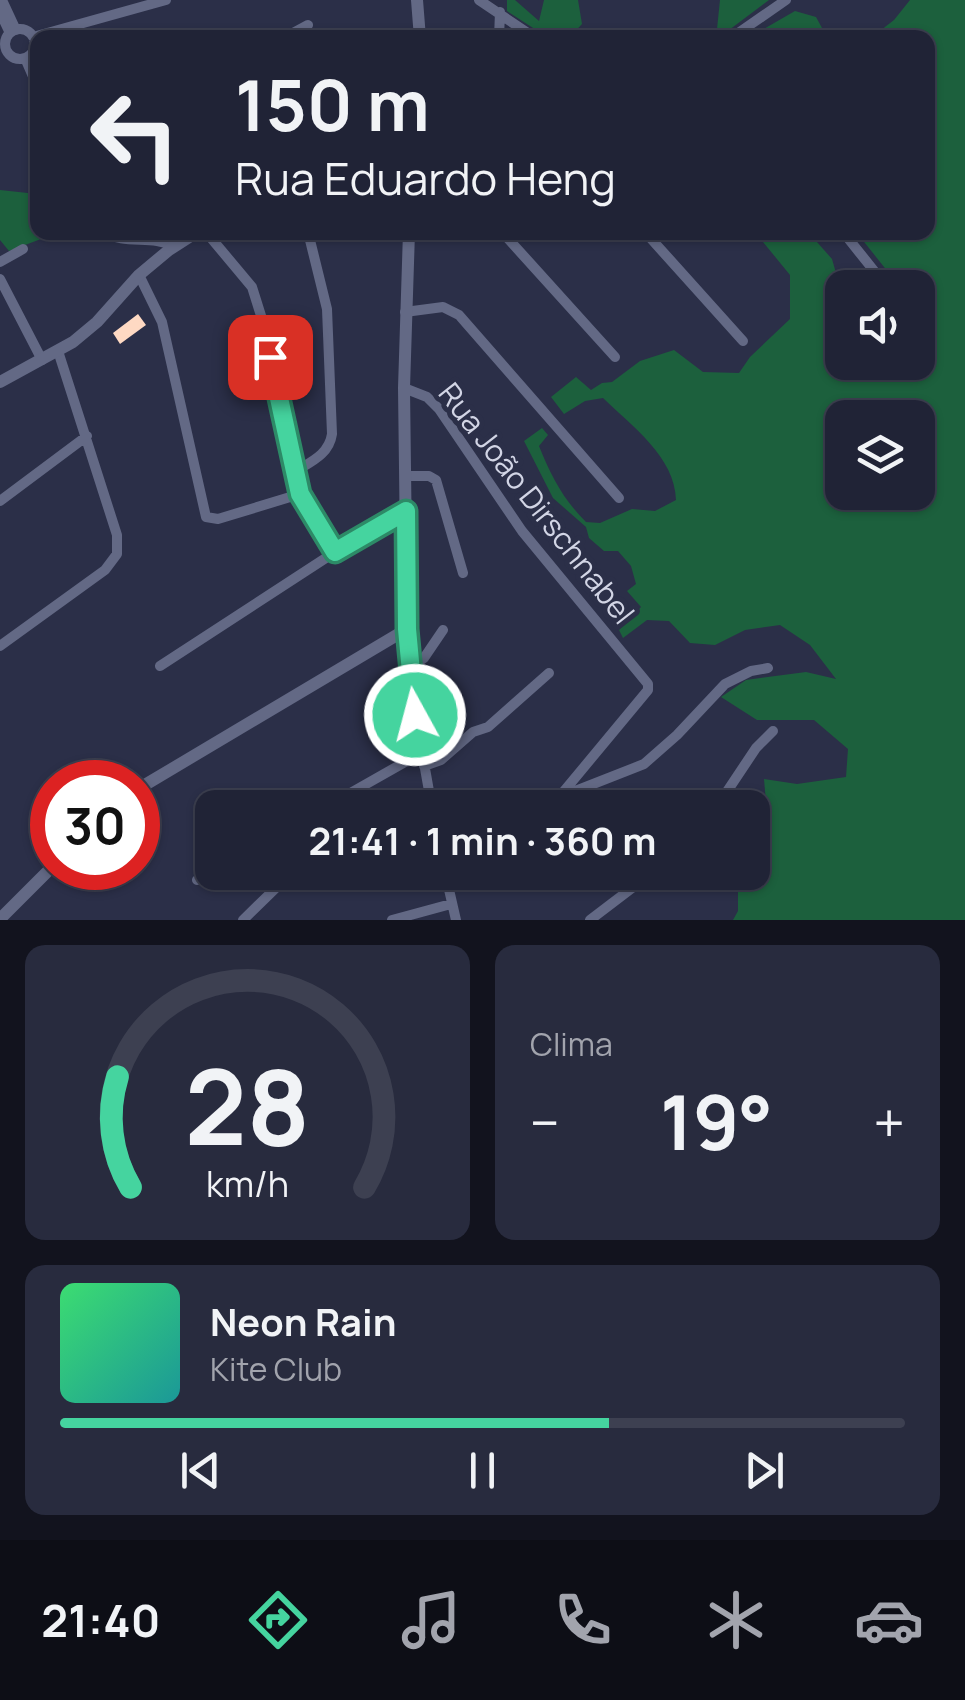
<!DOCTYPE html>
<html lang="pt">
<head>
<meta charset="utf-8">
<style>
	:root { --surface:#202336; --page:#282b3e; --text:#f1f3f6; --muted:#a2a4ad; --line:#3d4051; --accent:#45d49f }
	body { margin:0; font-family:Manrope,sans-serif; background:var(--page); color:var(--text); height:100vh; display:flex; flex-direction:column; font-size:38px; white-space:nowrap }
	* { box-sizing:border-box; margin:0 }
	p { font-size:32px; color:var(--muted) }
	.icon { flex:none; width:55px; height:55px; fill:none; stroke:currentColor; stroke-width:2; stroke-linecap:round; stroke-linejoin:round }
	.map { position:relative; height:920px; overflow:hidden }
	.side { display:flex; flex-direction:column; gap:25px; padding:25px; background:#12131e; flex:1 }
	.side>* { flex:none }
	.hud { position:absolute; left:30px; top:30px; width:905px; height:210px; border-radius:20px; box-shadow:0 2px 8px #0004,0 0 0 2px var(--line); background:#202336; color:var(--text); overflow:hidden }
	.tools { position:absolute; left:825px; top:270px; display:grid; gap:20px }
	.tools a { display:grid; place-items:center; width:110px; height:110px; border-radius:20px; background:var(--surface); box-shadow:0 2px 8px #0004,0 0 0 2px var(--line); font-size:50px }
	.speed { position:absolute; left:30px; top:760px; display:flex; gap:20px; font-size:50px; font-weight:700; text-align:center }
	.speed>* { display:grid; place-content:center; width:130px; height:130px; border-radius:50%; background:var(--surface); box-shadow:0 2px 8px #0004,0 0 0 2px var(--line); line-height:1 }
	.speed .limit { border:15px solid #d22; background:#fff; color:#111 }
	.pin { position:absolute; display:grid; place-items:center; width:85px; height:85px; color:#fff; margin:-42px; border-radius:20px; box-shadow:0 5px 15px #0006 }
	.me { position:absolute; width:110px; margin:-55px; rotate:353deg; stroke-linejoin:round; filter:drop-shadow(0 0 8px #0008) }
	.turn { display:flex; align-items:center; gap:35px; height:210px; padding:0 40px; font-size:45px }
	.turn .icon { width:130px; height:130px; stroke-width:2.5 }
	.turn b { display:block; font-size:70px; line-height:85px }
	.big { font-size:75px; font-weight:700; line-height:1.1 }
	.side .tile { flex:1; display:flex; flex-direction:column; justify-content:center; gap:15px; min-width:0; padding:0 35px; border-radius:20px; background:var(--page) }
	.side .dial { align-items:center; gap:0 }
	.dial svg { height:260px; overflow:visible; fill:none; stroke:var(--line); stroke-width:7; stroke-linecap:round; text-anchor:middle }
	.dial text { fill:var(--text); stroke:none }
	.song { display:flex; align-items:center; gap:30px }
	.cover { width:120px; height:120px; border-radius:15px; background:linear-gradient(135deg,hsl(140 70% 55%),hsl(180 70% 35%)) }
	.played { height:10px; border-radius:5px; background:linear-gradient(90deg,var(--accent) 65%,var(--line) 65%) }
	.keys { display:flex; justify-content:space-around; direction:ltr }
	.heat { display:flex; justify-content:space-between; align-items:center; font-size:55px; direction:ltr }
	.side .tiles { flex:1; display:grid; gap:25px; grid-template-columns:1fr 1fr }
	.tile:last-child { grid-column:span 2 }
	.trip { position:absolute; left:195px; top:790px; width:575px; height:100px; border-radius:20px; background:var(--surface); box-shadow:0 2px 8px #0004,0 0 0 2px var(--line); font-weight:700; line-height:100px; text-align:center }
	.dock { display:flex; height:160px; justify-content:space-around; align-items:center; background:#0d0e16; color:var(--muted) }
	.dock .icon { width:70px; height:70px }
	.dock .current { color:var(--accent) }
	.dock b { font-size:45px; color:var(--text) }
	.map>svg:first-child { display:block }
	.green { fill:#1c603d; fill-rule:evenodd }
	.building { fill:#fed9c3 }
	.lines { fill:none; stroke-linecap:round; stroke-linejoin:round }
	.minor { stroke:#636985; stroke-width:10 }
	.tertiary { stroke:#636985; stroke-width:12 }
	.route-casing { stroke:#2d8a67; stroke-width:25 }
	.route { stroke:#45d49f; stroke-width:18 }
	.labels { text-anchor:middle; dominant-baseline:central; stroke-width:10; stroke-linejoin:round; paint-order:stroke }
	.street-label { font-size:30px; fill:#d2d5e5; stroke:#2b2f48 }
</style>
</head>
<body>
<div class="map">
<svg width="965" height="920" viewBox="0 0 965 920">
	<rect width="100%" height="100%" fill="#2b2f48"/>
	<path class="green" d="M 507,0 L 515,0 L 539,21 L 544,0 L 578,0 L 582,24 L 570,37 L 547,37 L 507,11 Z
		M 720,0 L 769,0 L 721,36 L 717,29 Z
		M 910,0 L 965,0 L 965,920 L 733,920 L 738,911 L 738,873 L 752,872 L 753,820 L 768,826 L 764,779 L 797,784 L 846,777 L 848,749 L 814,720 L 757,720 L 721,697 L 746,680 L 806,672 L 836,679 L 810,645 L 780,625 L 745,630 L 715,645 L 690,643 L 669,621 L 647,620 L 623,638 L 619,630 L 641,607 L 627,591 L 636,584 L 631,566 L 618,551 L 604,551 L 589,538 L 586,527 L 553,498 L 524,441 L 542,428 L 548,435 L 539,446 C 551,476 563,499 586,522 L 600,523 L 632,509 L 655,511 L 676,500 C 675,457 632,426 603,398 L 585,401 L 564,414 L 551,397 L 576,377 L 591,390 L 602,383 L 612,382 L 640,361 L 674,350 L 703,372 L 739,373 L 750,357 L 790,319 L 790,275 L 763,242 L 759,233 L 809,233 L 832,259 L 842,294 L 842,362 L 918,362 L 918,288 L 882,287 L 888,272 L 857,233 L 928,232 L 928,38 L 872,37 L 894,20 ZM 842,418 L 918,418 L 918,492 L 842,492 Z
		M 795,11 L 816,17 L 827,37 L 750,37 Z
		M 0,190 L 37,194 L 38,232 L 57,233 L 9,251 L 0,240 Z"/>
	<path class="building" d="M 138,314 L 146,325 L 120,344 L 113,333 Z"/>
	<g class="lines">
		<path class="minor" d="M 2,0 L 16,30
			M 479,0 L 535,38
			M 0,12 L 10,33
			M5 44a15 15 0 1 1 30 0a15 15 0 1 1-30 0Z
			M 33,37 L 166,0
			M 284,38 L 308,25
			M 499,38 L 500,12
			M 731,38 L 786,0
			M 25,58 L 38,88
			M 104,232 C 124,245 152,235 173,246
			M 206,232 L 252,287 L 263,322 L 300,494 L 335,552
			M 502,232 L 615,357
			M 645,232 L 743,341
			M 843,232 L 879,277
			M 0,262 L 23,249
			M 139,275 L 162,322 L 206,517 L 218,519 L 300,494
			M 0,279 L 42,360
			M 405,312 L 443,307 L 459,315 L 619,498
			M 404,388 L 427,397 L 439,409 L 522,531 L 648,684 L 648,690 L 560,796
			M 293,473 C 310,462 329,455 332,434 L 327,309 L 308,232
			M 406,476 L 429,476 L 436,480 L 463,573
			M 0,501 L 87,436
			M 407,629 L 412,695 L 432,808
			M 0,646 L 105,570 L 117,554 L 117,535 L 58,351
			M 160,666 L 335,552 L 407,511
			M 409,669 L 424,658 L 443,630
			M 424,766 L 441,760 L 473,732 L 488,727 L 549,673
			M 324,808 L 421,753
			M 532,808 L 644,764 L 677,735 L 725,684 L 751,671 L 768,668
			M 716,808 L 756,748 L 773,731
			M 445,872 L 456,920
			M 197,880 L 212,871
			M 243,920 L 281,883 L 297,872
			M 392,920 L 451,904
			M 590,920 L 653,872"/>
		<path class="tertiary" d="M 417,0 L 420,38
			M 0,382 L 73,342 L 97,322 L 139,275 L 169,250 L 197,232
			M 138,789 L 407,629 L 404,388 L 409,232
			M 0,919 L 52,867"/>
	</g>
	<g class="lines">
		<g class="route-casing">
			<path id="route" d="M 270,357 L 300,494 L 335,552 L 406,511 L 407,629 L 415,715"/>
		</g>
		<use href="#route" class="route"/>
	</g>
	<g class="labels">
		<g class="street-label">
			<text transform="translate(537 503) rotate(52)">Rua João Dirschnabel</text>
		</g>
	</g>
</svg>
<div class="tools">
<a><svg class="icon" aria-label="sound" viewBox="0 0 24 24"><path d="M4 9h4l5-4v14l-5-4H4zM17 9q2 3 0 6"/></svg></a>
<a><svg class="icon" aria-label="layers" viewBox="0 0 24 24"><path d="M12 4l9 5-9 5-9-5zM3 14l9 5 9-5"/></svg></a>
</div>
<div class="speed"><div class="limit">30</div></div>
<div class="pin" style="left:270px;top:357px;background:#d93025"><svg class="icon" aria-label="arrive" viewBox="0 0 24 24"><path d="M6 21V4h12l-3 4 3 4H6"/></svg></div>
<svg class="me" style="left:415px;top:715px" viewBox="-20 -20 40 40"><circle r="17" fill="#45d49f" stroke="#fff" stroke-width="3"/><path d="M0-11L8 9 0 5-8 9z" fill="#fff"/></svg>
<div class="trip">21:41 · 1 min · 360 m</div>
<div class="hud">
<div class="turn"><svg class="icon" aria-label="left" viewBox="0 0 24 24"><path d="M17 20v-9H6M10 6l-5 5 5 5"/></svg><div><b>150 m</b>Rua Eduardo Heng</div></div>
</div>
</div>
<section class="side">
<div class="tiles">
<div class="tile dial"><svg viewBox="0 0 100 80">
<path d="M14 69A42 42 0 1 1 86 69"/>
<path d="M14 69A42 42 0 0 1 10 35" stroke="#45d49f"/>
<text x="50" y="56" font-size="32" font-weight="700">28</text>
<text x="50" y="72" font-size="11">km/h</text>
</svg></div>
<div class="tile"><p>Clima</p>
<div class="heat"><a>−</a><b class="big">19°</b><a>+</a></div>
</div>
<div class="tile">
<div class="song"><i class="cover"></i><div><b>Neon Rain</b><p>Kite Club</p></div></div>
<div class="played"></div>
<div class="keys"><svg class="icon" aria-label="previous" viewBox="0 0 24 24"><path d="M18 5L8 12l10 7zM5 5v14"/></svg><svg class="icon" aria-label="pause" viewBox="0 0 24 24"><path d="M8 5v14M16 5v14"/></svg><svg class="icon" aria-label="next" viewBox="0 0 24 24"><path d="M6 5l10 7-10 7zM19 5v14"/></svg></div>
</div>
</div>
</section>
<nav class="dock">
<b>21:40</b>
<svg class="icon current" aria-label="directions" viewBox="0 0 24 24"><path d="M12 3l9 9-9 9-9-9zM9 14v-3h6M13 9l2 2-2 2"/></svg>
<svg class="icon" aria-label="music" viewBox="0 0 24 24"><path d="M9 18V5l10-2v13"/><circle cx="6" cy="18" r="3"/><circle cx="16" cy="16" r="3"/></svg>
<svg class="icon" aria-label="phone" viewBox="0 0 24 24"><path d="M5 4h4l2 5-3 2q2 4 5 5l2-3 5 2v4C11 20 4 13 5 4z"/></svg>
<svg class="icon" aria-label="climate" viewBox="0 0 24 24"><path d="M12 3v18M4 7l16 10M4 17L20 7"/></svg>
<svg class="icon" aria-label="car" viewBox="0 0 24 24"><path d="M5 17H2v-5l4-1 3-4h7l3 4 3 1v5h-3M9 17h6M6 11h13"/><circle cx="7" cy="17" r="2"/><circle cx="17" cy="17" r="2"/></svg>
</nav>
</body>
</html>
